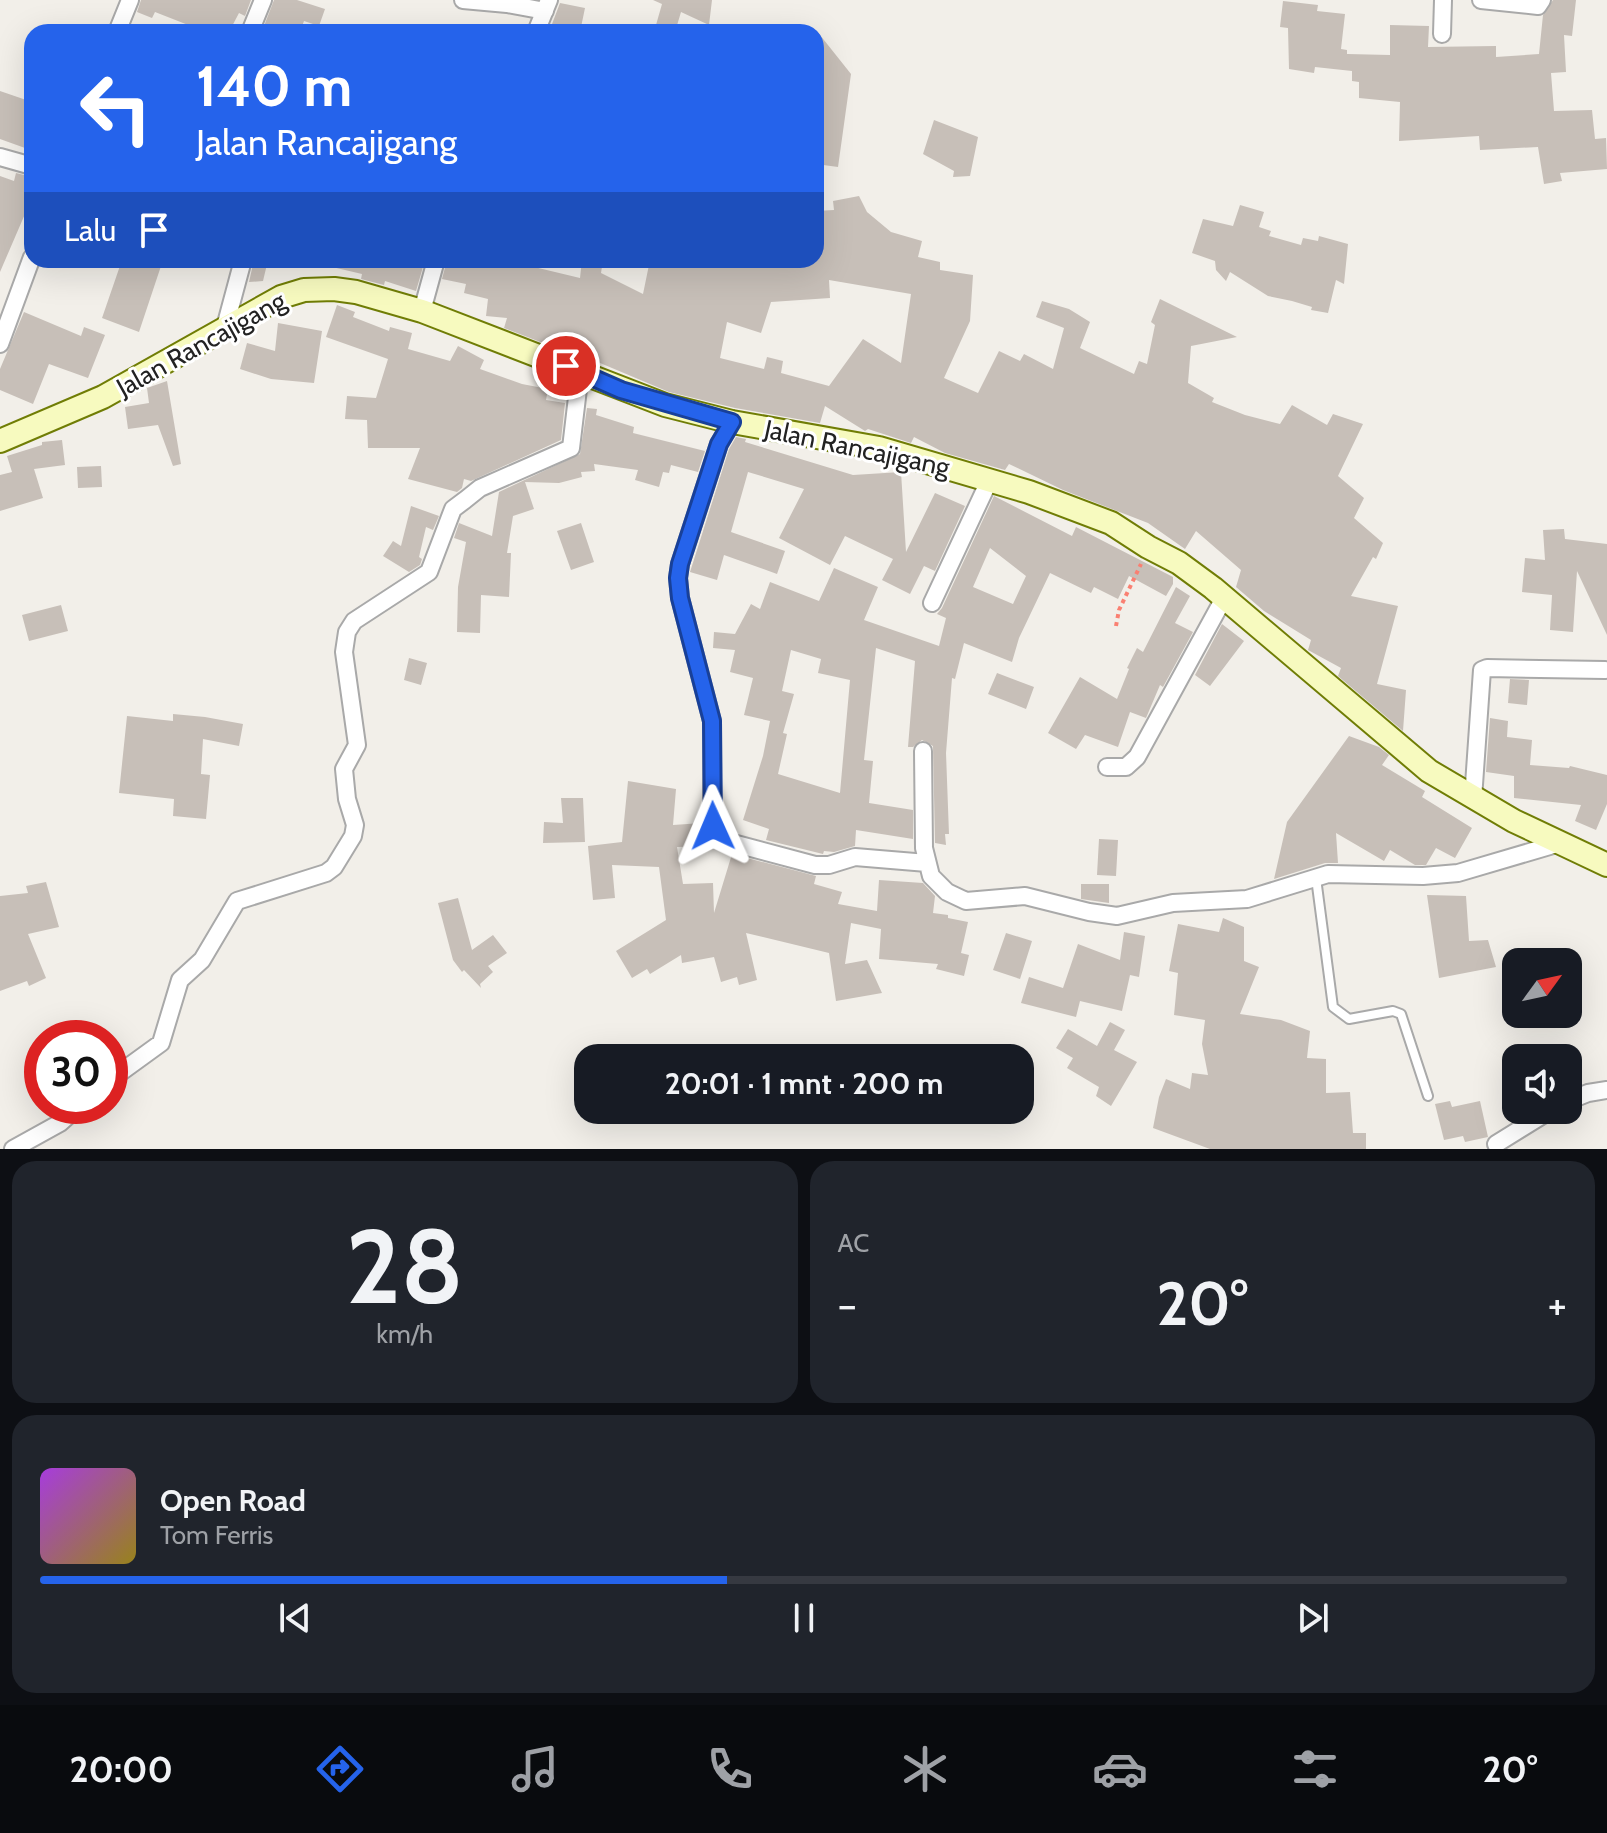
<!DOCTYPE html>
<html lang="id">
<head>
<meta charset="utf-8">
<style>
	:root { --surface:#171b24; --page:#20242c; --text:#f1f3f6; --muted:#9ea1a6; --line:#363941; --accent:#2563eb }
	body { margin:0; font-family:Cabin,sans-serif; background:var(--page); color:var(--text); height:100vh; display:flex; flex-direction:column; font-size:30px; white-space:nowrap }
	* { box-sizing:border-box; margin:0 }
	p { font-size:26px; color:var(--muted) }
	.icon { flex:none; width:44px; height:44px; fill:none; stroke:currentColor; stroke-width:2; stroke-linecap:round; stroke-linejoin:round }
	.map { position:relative; height:1149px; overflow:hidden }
	.side { display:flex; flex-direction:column; gap:12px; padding:12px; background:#0d0f14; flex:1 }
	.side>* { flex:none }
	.top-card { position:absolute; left:24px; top:24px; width:800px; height:244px; border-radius:24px; box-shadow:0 8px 32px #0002; background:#2563eb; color:#fff; overflow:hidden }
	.needle { width:52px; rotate:57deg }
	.buttons { position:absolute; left:1502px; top:948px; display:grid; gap:16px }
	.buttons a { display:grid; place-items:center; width:80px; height:80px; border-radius:16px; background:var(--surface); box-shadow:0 8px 32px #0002; font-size:40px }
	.speed { position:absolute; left:24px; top:1020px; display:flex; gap:16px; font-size:40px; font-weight:700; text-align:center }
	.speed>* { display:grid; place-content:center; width:104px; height:104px; border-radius:50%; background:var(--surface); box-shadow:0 8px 32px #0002; line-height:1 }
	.speed .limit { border:12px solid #d22; background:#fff; color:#111 }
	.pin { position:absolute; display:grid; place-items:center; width:68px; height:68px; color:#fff; margin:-34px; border:4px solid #fff; border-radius:50%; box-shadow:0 2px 8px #0007 }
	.me { position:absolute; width:88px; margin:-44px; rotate:359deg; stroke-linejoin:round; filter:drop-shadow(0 0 6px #0008) }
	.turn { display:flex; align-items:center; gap:28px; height:168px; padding:0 40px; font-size:36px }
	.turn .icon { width:104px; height:104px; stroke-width:2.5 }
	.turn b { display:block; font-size:56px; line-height:68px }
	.then { display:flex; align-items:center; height:76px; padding:0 40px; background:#0003; gap:16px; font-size:30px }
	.big { font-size:60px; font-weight:700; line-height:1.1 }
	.side .card { flex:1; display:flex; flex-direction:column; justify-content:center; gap:12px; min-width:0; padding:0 28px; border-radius:24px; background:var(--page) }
	.side .dial { align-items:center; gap:0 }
	.dial b { font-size:104px; line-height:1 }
	.song { display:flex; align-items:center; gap:24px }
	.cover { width:96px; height:96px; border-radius:12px; background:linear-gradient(135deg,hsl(280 70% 55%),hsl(50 70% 35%)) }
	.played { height:8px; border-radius:4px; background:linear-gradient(90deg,var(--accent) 45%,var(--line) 45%) }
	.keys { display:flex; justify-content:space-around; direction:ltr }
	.heat { display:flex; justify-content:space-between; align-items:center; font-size:44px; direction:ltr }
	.side .tiles { flex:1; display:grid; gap:12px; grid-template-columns:1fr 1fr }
	.card:last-child { grid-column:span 2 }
	.trip { position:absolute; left:574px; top:1044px; width:460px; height:80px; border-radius:24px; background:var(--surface); box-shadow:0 8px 32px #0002; font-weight:700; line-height:80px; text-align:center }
	.tab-bar { display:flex; height:128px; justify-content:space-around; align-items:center; background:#090b0e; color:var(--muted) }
	.tab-bar .icon { width:56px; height:56px }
	.tab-bar .active { color:var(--accent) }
	.tab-bar b { font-size:36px; color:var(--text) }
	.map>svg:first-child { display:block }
	.building { fill:#c7bfb8; fill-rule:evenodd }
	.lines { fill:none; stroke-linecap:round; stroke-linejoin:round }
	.lane-casing { stroke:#a9a9a9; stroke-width:12 }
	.street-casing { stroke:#a9a9a9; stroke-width:20 }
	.secondary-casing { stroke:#707d05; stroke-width:26 }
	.path { stroke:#fa8072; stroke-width:4; stroke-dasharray:4 4; stroke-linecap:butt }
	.lane { stroke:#fff; stroke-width:8 }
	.street { stroke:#fff; stroke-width:16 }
	.secondary { stroke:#f7fabf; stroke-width:22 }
	.route-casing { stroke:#184099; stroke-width:20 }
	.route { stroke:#2563eb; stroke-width:14 }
	.labels { text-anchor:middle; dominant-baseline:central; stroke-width:6; stroke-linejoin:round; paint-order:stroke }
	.street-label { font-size:26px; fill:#222; stroke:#fff }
</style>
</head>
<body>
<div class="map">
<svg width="1607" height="1149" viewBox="0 0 1607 1149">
	<rect width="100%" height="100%" fill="#f2efe9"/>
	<path class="building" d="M 141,0 L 251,0 L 245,16 L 239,13 L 229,32 L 206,32 L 155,12 L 152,18 L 137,12 Z
		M 274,0 L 297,0 L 325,9 L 319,26 L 304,21 L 300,32 L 275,32 L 264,26 Z
		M 653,0 L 712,0 L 709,25 L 681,12 L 675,32 L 654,32 L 662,4 Z
		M 1553,0 L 1576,0 L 1572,36 L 1564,35 L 1566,72 L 1551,73 L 1554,111 L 1592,110 L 1595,139 L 1606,138 L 1607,169 L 1560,173 L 1562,181 L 1544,184 L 1538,147 L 1480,150 L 1479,136 L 1399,141 L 1400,102 L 1359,98 L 1359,82 L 1352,81 L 1352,71 L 1315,67 L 1314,73 L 1289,69 L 1288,28 L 1280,27 L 1283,1 L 1318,5 L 1317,11 L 1345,14 L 1341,49 L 1347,50 L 1347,54 L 1390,55 L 1390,25 L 1429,26 L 1428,47 L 1496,46 L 1496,57 L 1539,54 L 1543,15 Z
		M 560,3 L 585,8 L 580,32 L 549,32 Z
		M 816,30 L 851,74 L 838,167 L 816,164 Z
		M 0,91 L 32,102 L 32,117 L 27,129 L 32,132 L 32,155 L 24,152 L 25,148 L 0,139 Z
		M 934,120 L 978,137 L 970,176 L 953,177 L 954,171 L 923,154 Z
		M 16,173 L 32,177 L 32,208 L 28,207 L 0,272 L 0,176 L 14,181 Z
		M 859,196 L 867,212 L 891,232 L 922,241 L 918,257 L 940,262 L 940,270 L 973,275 L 970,321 L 944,378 L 978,393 L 999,351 L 1020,361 L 1024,354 L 1053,369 L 1064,328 L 1036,317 L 1042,301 L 1069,309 L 1090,322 L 1080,348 L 1134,374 L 1139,361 L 1147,364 L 1155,325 L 1151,322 L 1160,299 L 1237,337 L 1191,346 L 1188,383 L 1214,398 L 1212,402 L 1245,415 L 1280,424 L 1292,405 L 1327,425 L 1333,414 L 1363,424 L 1338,476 L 1364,498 L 1354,518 L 1383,543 L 1376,559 L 1373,557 L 1351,596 L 1398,606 L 1377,684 L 1406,690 L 1403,731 L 1338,676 L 1341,668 L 1308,650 L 1311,640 L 1264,611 L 1236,587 L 1241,570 L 1196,531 L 1185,549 L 1148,523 L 1063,490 L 1009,464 L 1005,470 L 945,453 L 914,437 L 911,443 L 868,429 L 865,431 L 825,406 L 820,423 L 735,408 L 669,392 L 562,347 L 561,350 L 504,328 L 507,318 L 486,316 L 488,299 L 464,293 L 466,284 L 442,279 L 447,260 L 530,260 L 530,266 L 580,278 L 582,260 L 603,260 L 601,273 L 643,294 L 650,260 L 816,260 L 816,211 L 834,210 L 833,201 ZM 829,280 L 911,294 L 901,363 L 863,339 L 829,386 L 781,373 L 783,361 L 767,357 L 764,369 L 720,358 L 727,322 L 761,333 L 771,302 L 830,298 Z
		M 1240,205 L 1264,212 L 1259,227 L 1271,231 L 1269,236 L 1301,245 L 1303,238 L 1318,241 L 1319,236 L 1348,244 L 1344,284 L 1336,280 L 1328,313 L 1311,310 L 1312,307 L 1292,301 L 1268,296 L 1230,272 L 1226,281 L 1216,270 L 1215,261 L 1192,253 L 1203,219 L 1233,226 Z
		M 122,260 L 163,260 L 139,332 L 102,318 Z
		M 254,260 L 268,260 L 263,281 L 249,282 Z
		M 329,260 L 425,260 L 416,291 L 385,281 L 384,285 L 361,279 L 362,274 L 328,266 Z
		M 337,305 L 355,312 L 353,317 L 389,331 L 390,327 L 412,333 L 408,349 L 450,361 L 458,346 L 484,360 L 480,369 L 522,384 L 548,389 L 546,400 L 565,403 L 561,440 L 471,481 L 464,479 L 462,488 L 457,492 L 408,479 L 420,448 L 368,448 L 367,420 L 345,419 L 347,396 L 376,398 L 388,359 L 326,337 Z
		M 24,312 L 81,336 L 84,327 L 105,335 L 88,378 L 49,364 L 33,404 L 0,390 L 0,369 Z
		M 278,323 L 322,331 L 314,383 L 271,379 L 240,369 L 247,343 L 275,351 Z
		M 167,381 L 181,464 L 173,466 L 158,425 L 128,429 L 125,407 L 149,403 L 147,388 Z
		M 587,408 L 597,409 L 596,415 L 634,427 L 633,433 L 705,451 L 698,472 L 671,465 L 669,473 L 663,472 L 659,487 L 635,480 L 638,470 L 594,464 L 595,471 L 581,472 L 582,477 L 559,483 L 525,482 L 534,509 L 513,516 L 507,553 L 511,553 L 509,597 L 481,595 L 480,633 L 457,632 L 458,587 L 466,542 L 454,538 L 459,523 L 492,536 L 499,492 L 580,454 Z
		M 736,437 L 746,439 L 745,442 L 853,475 L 901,472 L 906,552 L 935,493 L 965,506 L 935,571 L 924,566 L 910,594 L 882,580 L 893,559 L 845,536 L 830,565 L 779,538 L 804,489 L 748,472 L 731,532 L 785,551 L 777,574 L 724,555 L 717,580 L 690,572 L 729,449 Z
		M 62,440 L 65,465 L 34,469 L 43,498 L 0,511 L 0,475 L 12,472 L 7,456 L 42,445 L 42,442 Z
		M 101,466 L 102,487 L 78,488 L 77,467 Z
		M 994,496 L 1072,536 L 1076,527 L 1173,577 L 1173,584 L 1166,596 L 1129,576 L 1118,599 L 1094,587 L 1091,593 L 1050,573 L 1019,638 L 1012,662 L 964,643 L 955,679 L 952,678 L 946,753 L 949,834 L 945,834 L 946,845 L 935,843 L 933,746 L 922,740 L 913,747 L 908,747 L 915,661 L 876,648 L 864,760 L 873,761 L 869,803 L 913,810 L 913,839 L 856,830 L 855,846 L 834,852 L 824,851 L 823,854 L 766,840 L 769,829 L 743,820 L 763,756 L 770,721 L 744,715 L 753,678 L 730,672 L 735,650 L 713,648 L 714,632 L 735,634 L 751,604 L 760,609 L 770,582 L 819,601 L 834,568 L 878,587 L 864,620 L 939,646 L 946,618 L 937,614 L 942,608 ZM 990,548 L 1026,576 L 1013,604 L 973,587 ZM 791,650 L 821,659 L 818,673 L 850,680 L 840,793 L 778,774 L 787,734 L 783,733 L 794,694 L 782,691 Z
		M 411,506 L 439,516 L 433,530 L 426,527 L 419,557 L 422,559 L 420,565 L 409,572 L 383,556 L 393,541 L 401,546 Z
		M 581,523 L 594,562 L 571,570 L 557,531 Z
		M 1564,529 L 1565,539 L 1607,544 L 1607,635 L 1577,571 L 1573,632 L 1550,630 L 1552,595 L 1522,592 L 1525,558 L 1545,560 L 1543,530 Z
		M 1176,587 L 1190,596 L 1175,623 L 1193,632 L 1163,687 L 1160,685 L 1146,718 L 1130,712 L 1118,747 L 1085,735 L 1076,749 L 1048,733 L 1080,677 L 1117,699 L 1129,669 L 1127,668 L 1137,648 L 1143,652 Z
		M 61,605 L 68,631 L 29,641 L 22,615 Z
		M 1222,624 L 1244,641 L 1210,686 L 1195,675 Z
		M 409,658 L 427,663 L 421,685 L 404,680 Z
		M 997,673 L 1034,687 L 1026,709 L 988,694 Z
		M 1510,679 L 1529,680 L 1527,705 L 1508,703 Z
		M 173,714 L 205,717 L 243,724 L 239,746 L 203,739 L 201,774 L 210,775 L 206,819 L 173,816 L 174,799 L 119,793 L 127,716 L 173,721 Z
		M 1490,718 L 1508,721 L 1507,737 L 1532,740 L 1530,765 L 1569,768 L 1570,766 L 1607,775 L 1607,804 L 1596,830 L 1575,821 L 1581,805 L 1514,798 L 1514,776 L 1486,772 Z
		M 1349,736 L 1379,747 L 1389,755 L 1382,765 L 1425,791 L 1422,797 L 1472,828 L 1455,858 L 1436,848 L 1426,865 L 1415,865 L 1390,850 L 1384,861 L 1336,833 L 1338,863 L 1325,863 L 1274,879 L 1287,822 Z
		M 628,781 L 676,789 L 673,825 L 702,823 L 710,846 L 677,847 L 683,884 L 713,883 L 714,913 L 732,854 L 816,876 L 814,884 L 842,892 L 838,904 L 877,911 L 879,880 L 923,883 L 935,896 L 933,913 L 948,915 L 948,918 L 968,922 L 961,953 L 969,955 L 964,976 L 936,969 L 938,964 L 879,959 L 881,929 L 851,923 L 845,964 L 867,960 L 882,993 L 836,1001 L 829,953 L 746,933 L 757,980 L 739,985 L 737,977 L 721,982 L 714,957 L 682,963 L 681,955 L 650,974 L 647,969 L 632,978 L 616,951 L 666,920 L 659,867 L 612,865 L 615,898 L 593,900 L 588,846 L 622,842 Z
		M 561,798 L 583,798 L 585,842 L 543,843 L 544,822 L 563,823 Z
		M 1099,839 L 1118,840 L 1116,876 L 1097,875 Z
		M 46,882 L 59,927 L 28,934 L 46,978 L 29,986 L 27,981 L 0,991 L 0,896 L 28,893 L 26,886 Z
		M 1081,884 L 1109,884 L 1109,903 L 1081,899 Z
		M 1427,895 L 1466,896 L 1469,941 L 1488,940 L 1496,967 L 1439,978 Z
		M 458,898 L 472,950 L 493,935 L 507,953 L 488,966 L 493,972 L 480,984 L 481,988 L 464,970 L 462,972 L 453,960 L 438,903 Z
		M 1223,918 L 1244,927 L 1244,961 L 1259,967 L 1240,1014 L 1281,1020 L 1310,1031 L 1307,1058 L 1326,1059 L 1326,1093 L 1350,1092 L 1353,1133 L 1366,1133 L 1366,1149 L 1210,1149 L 1153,1128 L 1159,1097 L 1166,1079 L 1190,1089 L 1192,1073 L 1208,1075 L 1202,1044 L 1205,1020 L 1174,1015 L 1178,973 L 1169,971 L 1178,924 L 1219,932 Z
		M 1124,932 L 1145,936 L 1139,977 L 1130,975 L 1122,1011 L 1080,1001 L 1076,1017 L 1021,1003 L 1029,977 L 1063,988 L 1078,944 L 1120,960 Z
		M 1006,933 L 1032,941 L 1020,979 L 993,970 Z
		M 1110,1022 L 1125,1030 L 1114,1050 L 1137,1062 L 1111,1106 L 1096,1096 L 1099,1087 L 1067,1068 L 1073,1058 L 1056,1048 L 1068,1029 L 1097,1046 Z
		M 1450,1101 L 1452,1107 L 1480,1101 L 1488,1137 L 1465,1142 L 1463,1136 L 1444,1140 L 1435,1104 Z"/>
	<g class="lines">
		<g class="lane-casing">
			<path id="lane" d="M 1316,878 L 1333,1007 L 1349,1019 L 1393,1011 L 1401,1014 L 1428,1096"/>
		</g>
		<g class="street-casing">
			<path id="street" d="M 463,0 L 507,4 L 545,11
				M 1481,0 L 1538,6 L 1542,0
				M 117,32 L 130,0
				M 250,32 L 263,0
				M 536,32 L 549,0
				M 1442,34 L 1443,0
				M 0,157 L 32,166
				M 422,311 L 436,260
				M 225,327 L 243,260
				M 0,344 L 32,257
				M 732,422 L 719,444 L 680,564 L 678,578 L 680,598 L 712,721 L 712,817 L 715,832 L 725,841 L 815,865 L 829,865 L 855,857 L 927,863
				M 932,603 L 990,479
				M 923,751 L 924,848 L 931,876 L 947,892 L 966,901 L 1025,896 L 1089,912 L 1117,916 L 1173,903 L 1247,899 L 1328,874 L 1423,876 L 1458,873 L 1560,843
				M 1107,767 L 1126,767 L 1137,757 L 1224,598
				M 1473,799 L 1482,670 L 1487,668 L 1605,670
				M 110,1080 L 161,1043 L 180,980 L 202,960 L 237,901 L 326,873 L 334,867 L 353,836 L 355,825 L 347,799 L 344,769 L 357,745 L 344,652 L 347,632 L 354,621 L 429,572 L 453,509 L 465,500 L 480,488 L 571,448 L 580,372
				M 1568,1101 L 1588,1093 L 1607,1090
				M 1496,1144 L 1551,1110
				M 13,1149 L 60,1123 L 79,1106"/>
		</g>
		<g class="secondary-casing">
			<path id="secondary" d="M 0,441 L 103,397 L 281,297 L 304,290 L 334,289 L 356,292 L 422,311 L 665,405 L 732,422 L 879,448 L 1029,492 L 1111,523 L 1148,547 L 1179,563 L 1213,588 L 1429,771 L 1514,821 L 1607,865"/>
		</g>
		<path class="path" d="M 1116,626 L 1119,610 L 1141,564"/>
		<use href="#lane" class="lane"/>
		<use href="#street" class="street"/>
		<use href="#secondary" class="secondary"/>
	</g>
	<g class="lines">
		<g class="route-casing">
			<path id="route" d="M 566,366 L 621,390 L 732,422 L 719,444 L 680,564 L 678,578 L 680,598 L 712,721 L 713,826"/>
		</g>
		<use href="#route" class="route"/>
	</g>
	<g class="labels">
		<g class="street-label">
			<text transform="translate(201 344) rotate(-29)">Jalan Rancajigang</text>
			<text transform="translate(857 448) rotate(12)">Jalan Rancajigang</text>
		</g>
	</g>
</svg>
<div class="buttons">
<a><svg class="needle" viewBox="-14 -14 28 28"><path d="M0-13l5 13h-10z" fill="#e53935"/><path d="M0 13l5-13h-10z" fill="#9ea1a6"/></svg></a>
<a><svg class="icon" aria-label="sound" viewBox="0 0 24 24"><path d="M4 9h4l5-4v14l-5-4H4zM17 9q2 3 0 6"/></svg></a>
</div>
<div class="speed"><div class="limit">30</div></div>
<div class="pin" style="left:566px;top:366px;background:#d93025"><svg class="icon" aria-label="arrive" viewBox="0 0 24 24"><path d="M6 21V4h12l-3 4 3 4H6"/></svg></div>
<svg class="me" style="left:713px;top:826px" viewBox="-20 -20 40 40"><path d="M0-17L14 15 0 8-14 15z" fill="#2563eb" stroke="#fff" stroke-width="4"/></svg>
<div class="trip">20:01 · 1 mnt · 200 m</div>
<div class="top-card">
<div class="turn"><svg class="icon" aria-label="left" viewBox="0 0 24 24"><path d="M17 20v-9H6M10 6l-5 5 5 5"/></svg><div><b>140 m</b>Jalan Rancajigang</div></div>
<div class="then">Lalu<svg class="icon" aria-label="arrive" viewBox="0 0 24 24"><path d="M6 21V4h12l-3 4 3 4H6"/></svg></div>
</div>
</div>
<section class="side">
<div class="tiles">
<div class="card dial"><b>28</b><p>km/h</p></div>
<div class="card"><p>AC</p>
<div class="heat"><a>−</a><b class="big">20°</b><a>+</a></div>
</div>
<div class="card">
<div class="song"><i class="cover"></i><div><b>Open Road</b><p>Tom Ferris</p></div></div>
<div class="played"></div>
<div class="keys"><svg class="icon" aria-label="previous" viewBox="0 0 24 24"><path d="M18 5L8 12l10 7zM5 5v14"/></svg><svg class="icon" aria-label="pause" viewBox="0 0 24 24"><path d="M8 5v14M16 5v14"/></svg><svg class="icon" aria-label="next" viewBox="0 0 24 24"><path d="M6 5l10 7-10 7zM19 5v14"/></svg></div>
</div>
</div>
</section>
<nav class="tab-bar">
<b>20:00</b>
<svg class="icon active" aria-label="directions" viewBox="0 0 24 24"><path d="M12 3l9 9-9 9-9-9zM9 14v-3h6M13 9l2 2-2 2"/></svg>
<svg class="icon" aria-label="music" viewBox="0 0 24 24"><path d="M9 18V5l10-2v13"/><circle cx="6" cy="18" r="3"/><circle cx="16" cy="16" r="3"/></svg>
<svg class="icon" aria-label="phone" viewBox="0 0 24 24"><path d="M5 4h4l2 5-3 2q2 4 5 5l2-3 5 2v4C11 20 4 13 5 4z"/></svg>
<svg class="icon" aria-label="climate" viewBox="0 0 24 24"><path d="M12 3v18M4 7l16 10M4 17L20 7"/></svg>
<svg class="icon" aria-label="car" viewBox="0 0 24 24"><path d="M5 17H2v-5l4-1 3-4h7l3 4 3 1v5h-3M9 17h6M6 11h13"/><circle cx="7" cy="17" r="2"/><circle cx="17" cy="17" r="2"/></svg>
<svg class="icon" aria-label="filters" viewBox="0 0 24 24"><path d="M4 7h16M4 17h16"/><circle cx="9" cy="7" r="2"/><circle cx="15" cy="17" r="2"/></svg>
<b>20°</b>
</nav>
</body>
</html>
